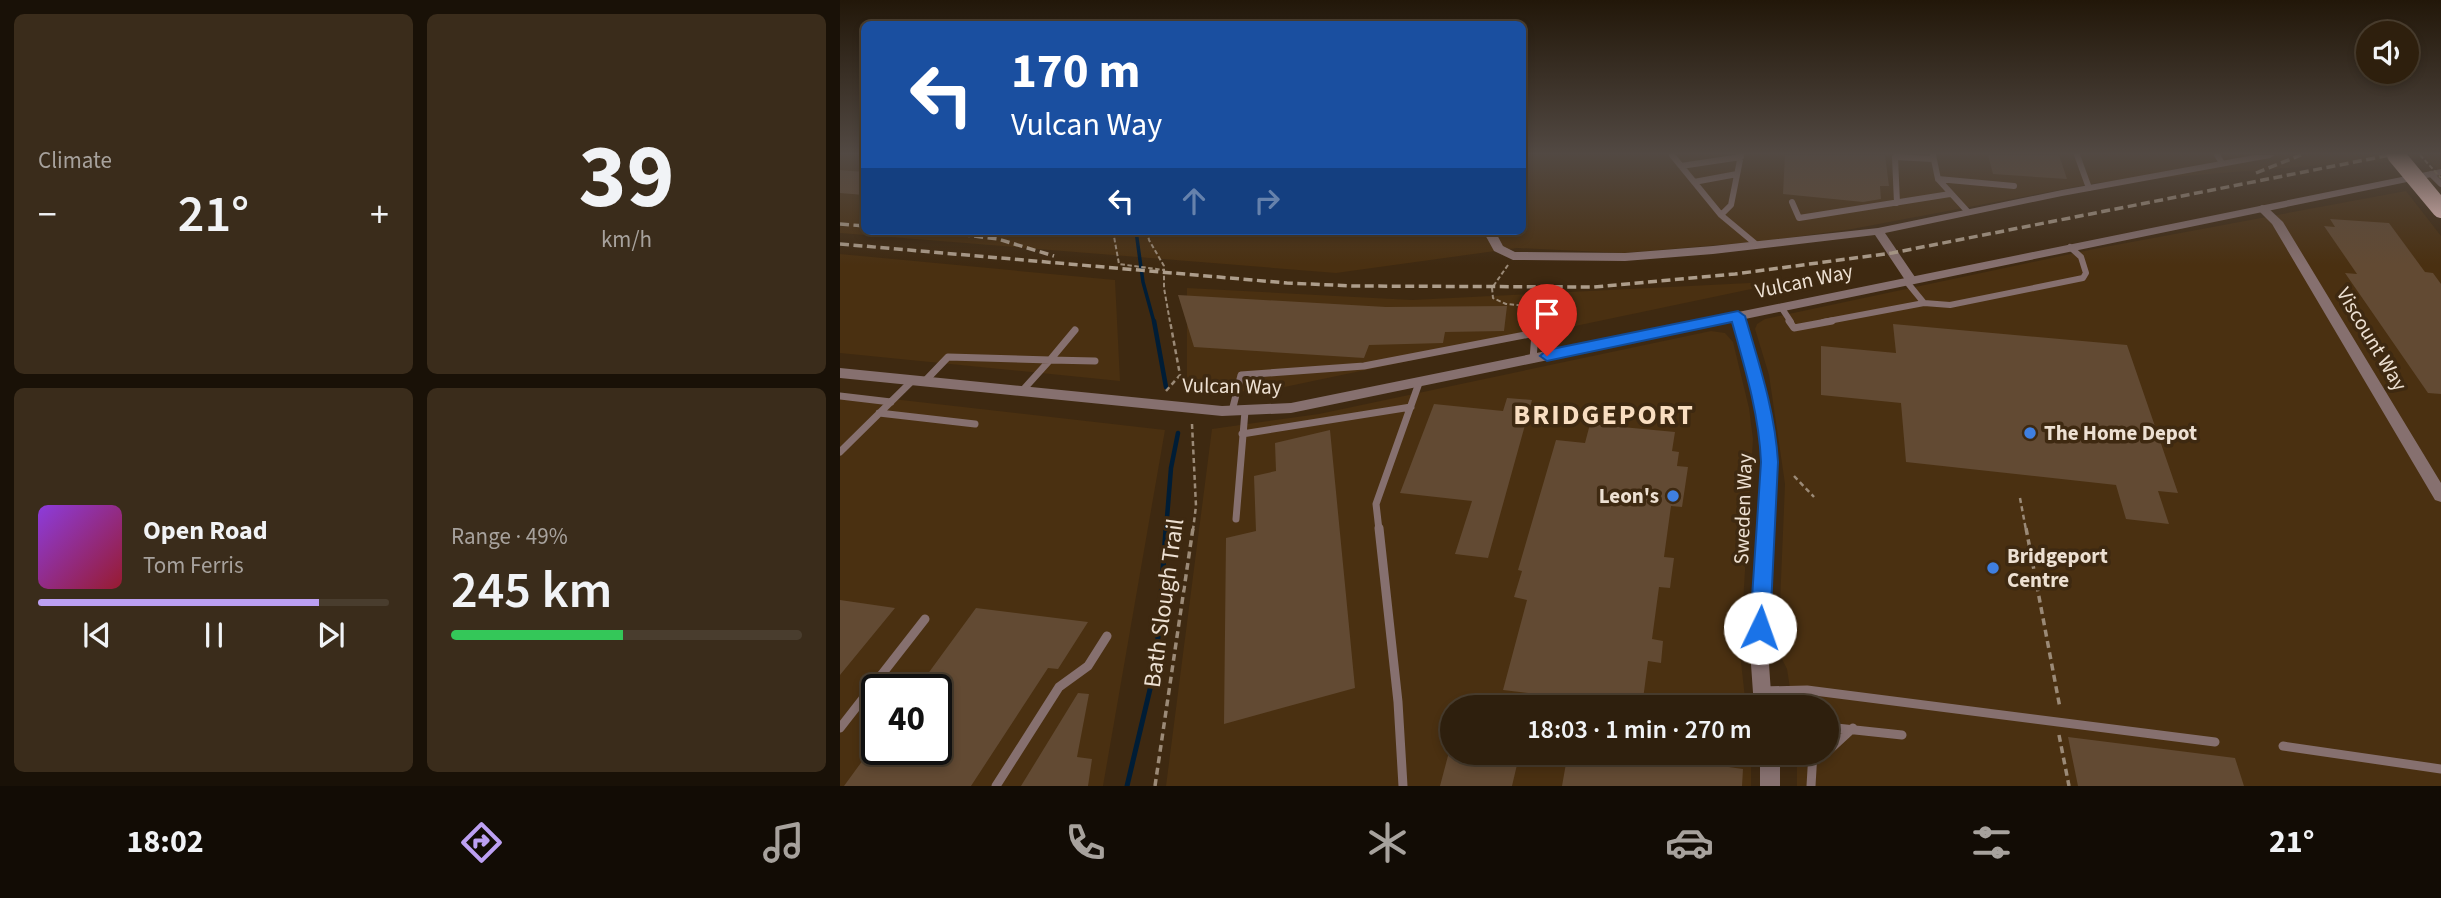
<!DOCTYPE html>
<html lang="en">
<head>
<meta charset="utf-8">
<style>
	:root { --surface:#2e1f0d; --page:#3a2c1b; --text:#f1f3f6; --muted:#a7a29d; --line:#493d2e; --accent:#bca0f2 }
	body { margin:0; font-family:"Source Sans 3",sans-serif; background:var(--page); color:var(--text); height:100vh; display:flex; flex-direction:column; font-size:26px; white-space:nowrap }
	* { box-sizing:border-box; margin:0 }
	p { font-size:23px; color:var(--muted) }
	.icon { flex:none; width:38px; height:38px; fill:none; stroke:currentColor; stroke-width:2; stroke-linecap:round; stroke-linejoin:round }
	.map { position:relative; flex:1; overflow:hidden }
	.panel { display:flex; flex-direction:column; gap:14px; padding:14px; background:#191107; width:840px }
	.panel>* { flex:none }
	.banner { position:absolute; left:21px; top:21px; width:665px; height:214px; border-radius:10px; box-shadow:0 4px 10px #0003,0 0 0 2px var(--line); background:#1a4fa0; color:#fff; overflow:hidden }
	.controls { position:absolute; left:1516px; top:21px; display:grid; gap:14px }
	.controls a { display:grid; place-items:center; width:63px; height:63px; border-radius:50%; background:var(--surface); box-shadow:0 4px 10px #0003,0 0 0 2px var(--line); font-size:35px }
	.speed { position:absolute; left:21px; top:674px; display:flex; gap:14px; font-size:35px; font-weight:700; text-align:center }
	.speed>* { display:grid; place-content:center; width:91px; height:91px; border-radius:50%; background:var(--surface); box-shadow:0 4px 10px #0003,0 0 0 2px var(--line); line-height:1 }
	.speed .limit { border:4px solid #111; border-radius:10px; background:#fff; color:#111 }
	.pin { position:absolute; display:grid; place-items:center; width:60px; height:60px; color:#fff; margin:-72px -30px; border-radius:50% 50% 50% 0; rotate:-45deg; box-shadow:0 0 7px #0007 }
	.pin .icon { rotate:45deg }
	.me { position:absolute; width:77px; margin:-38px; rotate:3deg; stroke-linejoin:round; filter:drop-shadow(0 0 5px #0008) }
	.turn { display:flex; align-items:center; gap:24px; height:147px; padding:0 35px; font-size:32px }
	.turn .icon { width:91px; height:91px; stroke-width:2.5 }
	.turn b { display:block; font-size:49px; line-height:60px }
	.lanes { display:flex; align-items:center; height:66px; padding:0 35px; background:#0003; justify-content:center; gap:35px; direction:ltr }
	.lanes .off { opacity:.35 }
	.big { font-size:52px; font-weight:600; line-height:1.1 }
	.panel .widget { flex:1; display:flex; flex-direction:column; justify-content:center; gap:10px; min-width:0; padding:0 24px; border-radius:10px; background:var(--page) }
	.panel .dial { align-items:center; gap:0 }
	.dial b { font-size:91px; line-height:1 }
	.song { display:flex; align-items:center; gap:21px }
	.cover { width:84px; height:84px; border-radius:10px; background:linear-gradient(135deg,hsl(270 70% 55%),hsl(350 70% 35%)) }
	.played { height:7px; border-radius:4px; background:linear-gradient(90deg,var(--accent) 80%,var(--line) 80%) }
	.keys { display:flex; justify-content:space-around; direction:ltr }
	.heat { display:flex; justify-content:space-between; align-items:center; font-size:38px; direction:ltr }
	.charge { height:10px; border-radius:5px; background:linear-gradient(90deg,#34c759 49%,var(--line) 0) }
	.panel .tiles { flex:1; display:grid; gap:14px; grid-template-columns:repeat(2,1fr) }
	.trip { position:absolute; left:600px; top:695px; width:399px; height:70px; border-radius:35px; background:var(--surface); box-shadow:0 4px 10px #0003,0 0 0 2px var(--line); font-weight:600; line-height:70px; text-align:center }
	.tab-bar { display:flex; height:112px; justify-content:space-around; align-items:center; background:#120c05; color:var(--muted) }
	.tab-bar .icon { width:49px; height:49px }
	.tab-bar .active { color:var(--accent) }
	.tab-bar b { font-size:32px; color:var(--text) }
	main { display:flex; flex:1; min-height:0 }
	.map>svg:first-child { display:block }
	.built { fill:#4a3011; fill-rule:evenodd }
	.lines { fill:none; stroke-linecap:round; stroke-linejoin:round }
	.stream-far2 { stroke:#001d36; stroke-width:3.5 }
	.stream-far1 { stroke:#001d36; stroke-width:4.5 }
	.stream { stroke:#001d36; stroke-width:5 }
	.building { fill:#624a33 }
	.path-far2 { stroke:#9b8a77; stroke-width:2; stroke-dasharray:4.5 2.5; stroke-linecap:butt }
	.path-far1 { stroke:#9b8a77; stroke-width:2.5; stroke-dasharray:5 3.5; stroke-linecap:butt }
	.path { stroke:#9b8a77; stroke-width:3.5; stroke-dasharray:7 4.5; stroke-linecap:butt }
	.service-far2 { stroke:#86706f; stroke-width:6 }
	.service-far1 { stroke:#86706f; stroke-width:7 }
	.service { stroke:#86706f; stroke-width:9 }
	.minor { fill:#86706f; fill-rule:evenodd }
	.tertiary { fill:#86706f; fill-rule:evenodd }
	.rail { stroke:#ad9d8b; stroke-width:3.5; stroke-dasharray:9 4.5; stroke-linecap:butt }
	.path-bridge { stroke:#9b8a77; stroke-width:2; stroke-dasharray:4.5 2.5; stroke-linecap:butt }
	.motorway-bridge { stroke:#facfcc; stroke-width:18 }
	.route { fill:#1a73e8; stroke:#114b97; stroke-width:2 }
	.shop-dot { fill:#3f7fe0; stroke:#3e2911; stroke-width:2.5 }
	.labels { text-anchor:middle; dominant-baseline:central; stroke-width:7; stroke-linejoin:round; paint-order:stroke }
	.street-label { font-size:21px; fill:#ede0d2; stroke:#3e2911 }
	.poi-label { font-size:21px; font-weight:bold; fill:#ede0d2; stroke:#3e2911; text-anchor:start }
	.near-street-label { font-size:24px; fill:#ede0d2; stroke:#3e2911 }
	.district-label { font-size:28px; font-weight:bold; letter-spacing:2px; fill:#f9dec1; stroke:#3e2911 }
</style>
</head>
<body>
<main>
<section class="panel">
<div class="tiles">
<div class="widget"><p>Climate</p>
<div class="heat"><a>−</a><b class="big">21°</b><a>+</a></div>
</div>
<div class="widget dial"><b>39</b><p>km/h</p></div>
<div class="widget">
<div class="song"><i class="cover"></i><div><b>Open Road</b><p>Tom Ferris</p></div></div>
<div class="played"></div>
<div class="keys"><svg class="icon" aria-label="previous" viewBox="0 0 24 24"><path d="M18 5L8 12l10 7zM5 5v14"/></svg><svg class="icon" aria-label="pause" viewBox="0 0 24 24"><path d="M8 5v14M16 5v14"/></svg><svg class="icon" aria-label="next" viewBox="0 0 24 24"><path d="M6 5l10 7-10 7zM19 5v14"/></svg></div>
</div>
<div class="widget"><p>Range · 49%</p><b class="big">245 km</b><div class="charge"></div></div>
</div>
</section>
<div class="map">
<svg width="1601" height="786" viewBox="0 0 1601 786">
	<rect width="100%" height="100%" fill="#3e2911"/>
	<path class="built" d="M 0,155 L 24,155 L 24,231 L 682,231 L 683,155 L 1601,155 L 1601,172 L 1586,157 L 1256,183 L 1012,229 L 925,241 L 783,253 L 677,248 L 496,273 L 0,233 Z
		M 1566,191 L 1601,236 L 1601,786 L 957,786 L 957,753 L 987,752 L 987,707 L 953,707 L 947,669 L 938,651 L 945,484 L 929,375 L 915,329 L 917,324 L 925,319 L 1254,249 Z
		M 0,254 L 275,280 L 280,381 L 0,353 Z
		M 950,281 L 435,389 L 377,393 L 347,384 L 347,288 L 572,300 Z
		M 871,331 L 885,333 L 893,342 L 909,408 L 913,439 L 900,653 L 906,707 L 612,707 L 612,752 L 911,753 L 911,786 L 326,786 L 372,429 L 479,414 Z
		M 0,393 L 325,430 L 263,786 L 0,786 ZM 37,690 L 96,690 L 96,749 L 37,749 Z"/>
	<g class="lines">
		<path class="stream-far2" d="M 296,231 L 303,282 L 314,322"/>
		<path class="stream-far1" d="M 314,321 L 326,387
			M 326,530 L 331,468 L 338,433"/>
		<path class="stream" d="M 287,786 L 316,664 L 326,528"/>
	</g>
	<path class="building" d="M 945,155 L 1045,155 L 1049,186 L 1040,186 L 1041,199 L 1023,202 L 943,194 Z
		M 1148,155 L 1219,155 L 1227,179 L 1153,174 Z
		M 0,170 L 24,172 L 24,195 L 0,193 Z
		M 1490,219 L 1549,223 L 1585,272 L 1593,273 L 1601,284 L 1601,394 L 1588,393 L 1505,273 L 1517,274 L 1484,226 L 1495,227 Z
		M 338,295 L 546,307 L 667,306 L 664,331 L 605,332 L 603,343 L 529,345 L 524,358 L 354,347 Z
		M 1053,324 L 1287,345 L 1338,493 L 1318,491 L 1329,524 L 1286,519 L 1276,485 L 1066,462 L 1061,403 L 981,395 L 981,346 L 1056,353 Z
		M 667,398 L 692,400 L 648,558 L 615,554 L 632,501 L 560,493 L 594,404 L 663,411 Z
		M 750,424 L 835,432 L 832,451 L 839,452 L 837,466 L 848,467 L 842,507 L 831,506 L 824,557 L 834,558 L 830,588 L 819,587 L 812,639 L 823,641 L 821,663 L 808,661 L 802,707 L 663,690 L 687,600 L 674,597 L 682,571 L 678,570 L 716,440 L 745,443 Z
		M 490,430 L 515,688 L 384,724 L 386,538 L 416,531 L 414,476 L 436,471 L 435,443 Z
		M 0,600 L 55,608 L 0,675 Z
		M 136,608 L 248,622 L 218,669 L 208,668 L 131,786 L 4,786 L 31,749 L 96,749 L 96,690 L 76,690 Z
		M 238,693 L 249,694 L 237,757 L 252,759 L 248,786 L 181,786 Z
		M 1228,737 L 1395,758 L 1404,786 L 1238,786 Z
		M 609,752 L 680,752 L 672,786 L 600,786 Z
		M 728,752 L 782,752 L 903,769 L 902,786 L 722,786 Z"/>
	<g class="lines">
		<path class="path-far2" d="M 273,231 L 279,264 L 324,270
			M 307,231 L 309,240 L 324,266 L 324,288 L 330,322
			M 668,265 L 652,288 L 653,298 L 666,304 L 687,306"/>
		<path class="path-far1" d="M 326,391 L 340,375 L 330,321
			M 352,424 L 356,506 L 353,530
			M 954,476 L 974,497
			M 1180,498 L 1186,530"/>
		<path class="path" d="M 1186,528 L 1220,708
			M 1219,735 L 1229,786
			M 315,786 L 353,528"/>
		<path class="service-far2" d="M 832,155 L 881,215 L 917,245
			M 1093,155 L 1098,179 L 1128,212
			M 1237,155 L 1249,188
			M 1377,155 L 1382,163
			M 841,166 L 901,157
			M 1591,174 L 1601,184
			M 1098,179 L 1174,186
			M 854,182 L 897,174
			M 952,202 L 959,218 L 1110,194
			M 1057,203 L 1055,157 L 1093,159
			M 881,215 L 891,205 L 901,155
			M 1066,281 L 1084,303
			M 941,307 L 951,322
			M 696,322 L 697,307
			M 983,322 L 1084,303 L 1110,305 L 1243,278 L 1246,273 L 1241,257 L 1230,247"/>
		<path class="service-far1" d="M 949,321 L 954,328 L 992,321
			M 693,359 L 696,321
			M 210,360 L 255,361
			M 210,360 L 235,330
			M 85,381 L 108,357 L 210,360 L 182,391
			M 0,396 L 51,402
			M 392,411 L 401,375 L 524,366 L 695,333
			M 39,413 L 135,424
			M 402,434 L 571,407
			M 0,452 L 73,380
			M 396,519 L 405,411
			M 539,530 L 536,504 L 579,383"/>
		<path class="service" d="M 539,528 L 558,702 L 563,786
			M 921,691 L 967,690 L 1375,742
			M 987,727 L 1062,735
			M 0,728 L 85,619
			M 1443,746 L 1601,769
			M 987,752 L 1013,728
			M 156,786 L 219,687 L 248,666 L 267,636
			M 971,786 L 973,752"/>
		<path class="minor" d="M 1414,155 L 1435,155 L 1430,158 L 1222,196 L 1045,233 L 1077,280 L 1071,284 L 1067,283 L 1035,235 L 873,254 L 785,261 L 673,260 L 654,251 L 643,231 L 655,231 L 663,246 L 675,252 L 785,253 L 873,246 L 1038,228 L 1222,190 Z
			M 1422,205 L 1426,206 L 1443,222 L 1601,483 L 1601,502 L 1595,500 L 1432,224 L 1416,208 Z"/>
		<path class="tertiary" d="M 1601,169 L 1601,175 L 905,319 L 926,388 L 938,462 L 928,650 L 932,707 L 914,707 L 910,650 L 922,462 L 912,388 L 893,322 L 451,413 L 382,416 L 0,378 L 0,368 L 382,406 L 451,403 Z
			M 920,752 L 940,752 L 940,786 L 920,786 Z"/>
		<path class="rail" d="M 1416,173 L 1461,155
			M 0,224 L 24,226
			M 94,231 L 158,239 L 214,256
			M 0,244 L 447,283 L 513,286 L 754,287 L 895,274 L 1052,253 L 1550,155"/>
		<path class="path-bridge" d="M 1580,155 L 1601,178"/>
		<path class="motorway-bridge" d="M 1556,155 L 1601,209"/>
	</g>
	<linearGradient id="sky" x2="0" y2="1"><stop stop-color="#221709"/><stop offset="0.58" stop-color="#524943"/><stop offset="1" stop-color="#524943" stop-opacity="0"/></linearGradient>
	<rect width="1601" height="265" fill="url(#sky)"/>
	<path class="route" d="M 898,311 L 905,316 C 919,364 935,411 938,462 L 930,628 L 927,635 L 920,637 L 913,635 L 910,628 L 921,462 C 919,414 905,368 892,322 L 707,361 L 700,356 L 707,350 Z"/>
	<g class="shop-dot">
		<circle cx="1190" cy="433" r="7"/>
		<circle cx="833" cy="496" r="7"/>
		<circle cx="1153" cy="568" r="7"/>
	</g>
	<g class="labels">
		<g class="street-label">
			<text transform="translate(964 281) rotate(-12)">Vulcan Way</text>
			<text transform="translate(1532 339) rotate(59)">Viscount Way</text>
			<text transform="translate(392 386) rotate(1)">Vulcan Way</text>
			<text transform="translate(903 509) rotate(-88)">Sweden Way</text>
		</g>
		<g class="poi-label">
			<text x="1204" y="433">The Home Depot</text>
			<text x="819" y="496" text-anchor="end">Leon's</text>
			<text x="1167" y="556">Bridgeport<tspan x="1167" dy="24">Centre</tspan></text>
		</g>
		<g class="near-street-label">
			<text transform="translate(324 603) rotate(-82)">Bath Slough Trail</text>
		</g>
		<g class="district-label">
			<text x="764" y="415">BRIDGEPORT</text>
		</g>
	</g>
</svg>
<div class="controls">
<a><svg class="icon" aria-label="sound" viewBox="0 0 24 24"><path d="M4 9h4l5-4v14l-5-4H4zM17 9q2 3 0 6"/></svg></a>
</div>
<div class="speed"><div class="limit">40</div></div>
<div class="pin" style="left:707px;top:356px;background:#d93025"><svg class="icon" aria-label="arrive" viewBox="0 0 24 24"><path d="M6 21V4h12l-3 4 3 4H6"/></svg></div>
<svg class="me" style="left:920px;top:628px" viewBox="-20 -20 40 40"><circle r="19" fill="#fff"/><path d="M0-13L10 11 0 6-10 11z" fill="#1a73e8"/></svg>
<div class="trip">18:03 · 1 min · 270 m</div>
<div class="banner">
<div class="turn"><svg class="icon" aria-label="left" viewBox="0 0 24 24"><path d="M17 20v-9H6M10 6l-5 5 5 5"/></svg><div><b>170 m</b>Vulcan Way</div></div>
<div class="lanes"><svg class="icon" aria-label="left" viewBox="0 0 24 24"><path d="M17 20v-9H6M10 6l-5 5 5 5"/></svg><svg class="icon off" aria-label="ahead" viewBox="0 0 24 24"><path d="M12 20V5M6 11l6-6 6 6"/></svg><svg class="icon off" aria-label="right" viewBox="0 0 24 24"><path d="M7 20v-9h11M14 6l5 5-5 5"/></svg></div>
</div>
</div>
</main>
<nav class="tab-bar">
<b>18:02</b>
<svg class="icon active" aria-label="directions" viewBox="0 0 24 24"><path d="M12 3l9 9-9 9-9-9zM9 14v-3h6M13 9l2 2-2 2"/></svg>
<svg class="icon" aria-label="music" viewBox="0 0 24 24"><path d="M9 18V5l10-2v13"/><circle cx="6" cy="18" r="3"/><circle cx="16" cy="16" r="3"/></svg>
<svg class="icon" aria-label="phone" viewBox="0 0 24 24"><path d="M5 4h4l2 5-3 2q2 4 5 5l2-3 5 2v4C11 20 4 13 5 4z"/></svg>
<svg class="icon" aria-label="climate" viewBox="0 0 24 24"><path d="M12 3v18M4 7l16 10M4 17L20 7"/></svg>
<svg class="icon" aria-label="car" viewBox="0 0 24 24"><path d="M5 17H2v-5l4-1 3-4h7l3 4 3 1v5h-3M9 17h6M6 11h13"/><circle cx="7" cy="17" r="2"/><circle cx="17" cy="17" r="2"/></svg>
<svg class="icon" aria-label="filters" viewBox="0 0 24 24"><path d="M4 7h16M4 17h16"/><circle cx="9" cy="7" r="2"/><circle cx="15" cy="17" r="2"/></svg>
<b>21°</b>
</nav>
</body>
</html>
